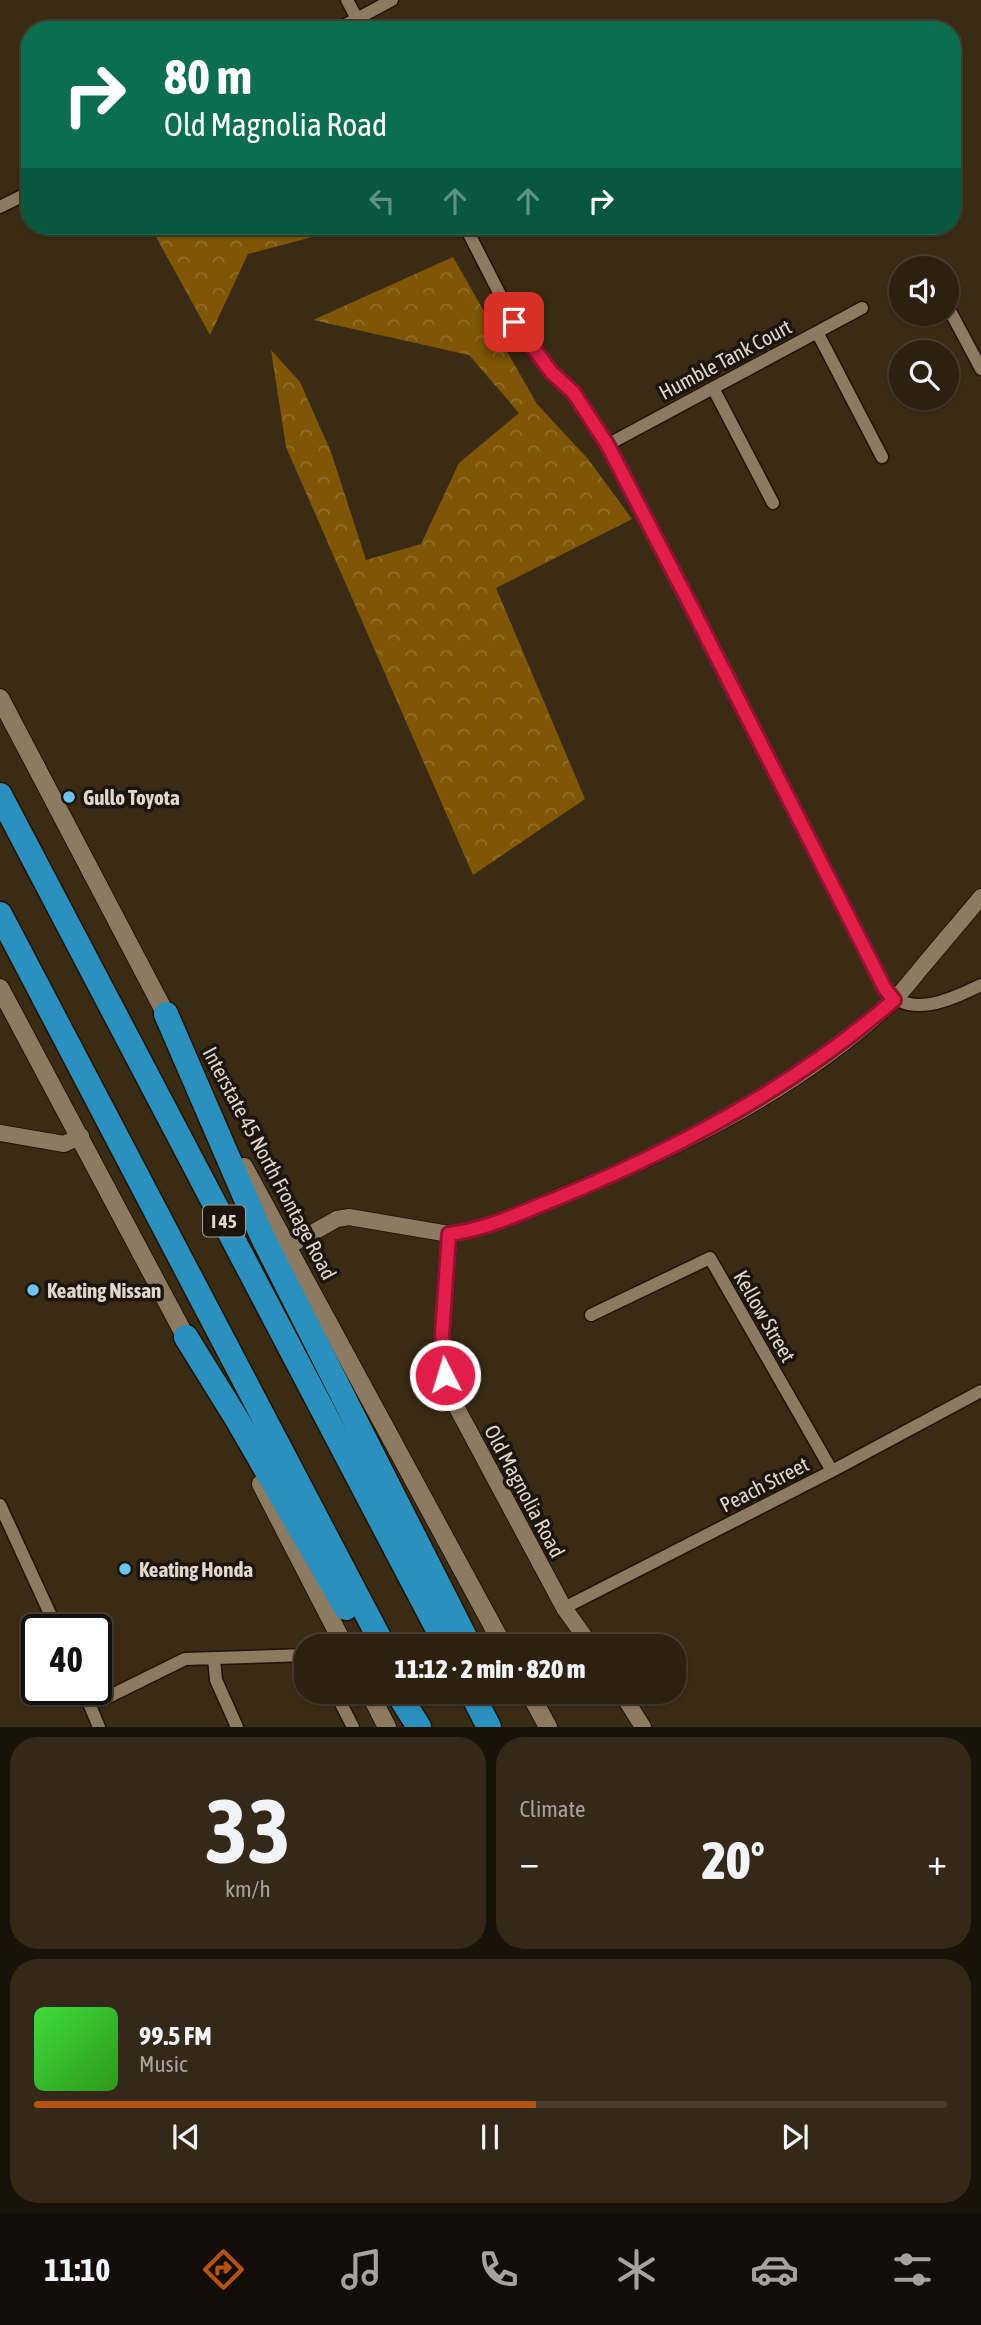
<!DOCTYPE html>
<html lang="en">
<head>
<meta charset="utf-8">
<style>
	:root { --surface:#2c200f; --page:#342818; --text:#f1f3f6; --muted:#a6a39e; --line:#483e2f; --accent:#b45309 }
	body { margin:0; font-family:"Asap Condensed",sans-serif; background:var(--page); color:var(--text); height:100vh; display:flex; flex-direction:column; font-size:26px; white-space:nowrap }
	* { box-sizing:border-box; margin:0 }
	p { font-size:23px; color:var(--muted) }
	.icon { flex:none; width:38px; height:38px; fill:none; stroke:currentColor; stroke-width:2; stroke-linecap:round; stroke-linejoin:round }
	.map { position:relative; height:1727px; overflow:hidden }
	.sheet { display:flex; flex-direction:column; gap:10px; padding:10px; background:#181208; flex:1 }
	.sheet>* { flex:none }
	.banner { position:absolute; left:21px; top:21px; width:940px; height:214px; border-radius:28px; box-shadow:0 2px 5px #0004,0 0 0 2px var(--line); background:#0b6e4f; color:#fff; overflow:hidden }
	.tools { position:absolute; left:889px; top:256px; display:grid; gap:14px }
	.tools a { display:grid; place-items:center; width:70px; height:70px; border-radius:50%; background:var(--surface); box-shadow:0 2px 5px #0004,0 0 0 2px var(--line); font-size:35px }
	.speed { position:absolute; left:21px; top:1614px; display:flex; gap:14px; font-size:35px; font-weight:700; text-align:center }
	.speed>* { display:grid; place-content:center; width:91px; height:91px; border-radius:50%; background:var(--surface); box-shadow:0 2px 5px #0004,0 0 0 2px var(--line); line-height:1 }
	.speed .limit { border:4px solid #111; border-radius:10px; background:#fff; color:#111 }
	.pin { position:absolute; display:grid; place-items:center; width:60px; height:60px; color:#fff; margin:-30px; border-radius:14px; box-shadow:0 4px 10px #0006 }
	.me { position:absolute; width:77px; margin:-38px; rotate:355deg; stroke-linejoin:round; filter:drop-shadow(0 0 5px #0008) }
	.turn { display:flex; align-items:center; gap:24px; height:147px; padding:0 28px; font-size:32px }
	.turn .icon { width:91px; height:91px; stroke-width:2.5 }
	.turn b { display:block; font-size:49px; line-height:60px }
	.lanes { display:flex; align-items:center; height:66px; padding:0 28px; background:#0003; justify-content:center; gap:35px; direction:ltr }
	.lanes .off { opacity:.35 }
	.big { font-size:52px; font-weight:800; line-height:1.1 }
	.sheet .tile { flex:1; display:flex; flex-direction:column; justify-content:center; gap:10px; min-width:0; padding:0 24px; border-radius:28px; background:var(--page) }
	.sheet .dial { align-items:center; gap:0 }
	.dial b { font-size:91px; line-height:1 }
	.song { display:flex; align-items:center; gap:21px }
	.cover { width:84px; height:84px; border-radius:10px; background:linear-gradient(135deg,hsl(120 70% 55%),hsl(110 70% 35%)) }
	.played { height:7px; border-radius:4px; background:linear-gradient(90deg,var(--accent) 55%,var(--line) 55%) }
	.keys { display:flex; justify-content:space-around; direction:ltr }
	.heat { display:flex; justify-content:space-between; align-items:center; font-size:38px; direction:ltr }
	.sheet .tiles { flex:1; display:grid; gap:10px; grid-template-columns:1fr 1fr }
	.tile:last-child { grid-column:span 2 }
	.trip { position:absolute; left:294px; top:1634px; width:392px; height:70px; border-radius:28px; background:var(--surface); box-shadow:0 2px 5px #0004,0 0 0 2px var(--line); font-weight:800; line-height:70px; text-align:center }
	.tabs { display:flex; height:112px; justify-content:space-around; align-items:center; background:#120d06; color:var(--muted) }
	.tabs .icon { width:49px; height:49px }
	.tabs .active { color:var(--accent) }
	.tabs b { font-size:32px; color:var(--text) }
	.map>svg:first-child { display:block }
	.forest { fill:url(#forest-crowns) }
	.lines { fill:none; stroke-linecap:round; stroke-linejoin:round }
	.minor-casing { stroke:#211300; stroke-width:15 }
	.tertiary-casing { stroke:#211300; stroke-width:18 }
	.secondary-casing { stroke:#211300; stroke-width:20 }
	.motorway-casing { stroke:#211300; stroke-width:27 }
	.minor { stroke:#8c7a61; stroke-width:12 }
	.tertiary { stroke:#8c7a61; stroke-width:16 }
	.secondary { stroke:#8c7a61; stroke-width:18 }
	.motorway { stroke:#2a90bd; stroke-width:24 }
	.route-casing { stroke:#92132f; stroke-width:18 }
	.route { stroke:#e11d48; stroke-width:12 }
	.poi-dot { fill:#6ac3f1; stroke:#1b150b; stroke-width:2.5 }
	.labels { text-anchor:middle; dominant-baseline:central; stroke-width:7; stroke-linejoin:round; paint-order:stroke }
	.shield { fill:#1b150b; stroke:#a69d91; stroke-width:2 }
	.shield-label { font-size:19px; font-weight:bold; fill:#e1d7ca }
	.street-label { font-size:21px; fill:#e1d7ca; stroke:#1b150b }
	.poi-label { font-size:21px; font-weight:bold; fill:#e1d7ca; stroke:#1b150b; text-anchor:start }
</style>
</head>
<body>
<div class="map">
<svg width="981" height="1727" viewBox="0 0 981 1727">
	<defs>
		<pattern id="forest-crowns" width="20" height="18" patternUnits="userSpaceOnUse" patternTransform="scale(1.75)"><rect width="20" height="18" fill="#7f5605"/><path d="M2 6a3 3 0 1 1 6 0M12 15a3 3 0 1 1 6 0" fill="none" stroke="#916e28"/></pattern>
	</defs>
	<rect width="100%" height="100%" fill="#3a2b14"/>
	<path class="forest" d="M 150,226 L 354,226 L 248,254 L 210,335 Z
		M 453,257 L 537,404 L 588,459 L 632,519 L 496,588 L 585,799 L 473,875 L 286,447 L 271,350 L 300,382 L 331,452 L 366,560 L 421,544 L 459,463 L 519,413 L 469,355 L 313,320 Z"/>
	<g class="lines">
		<g class="minor-casing">
			<path id="minor" d="M 347,0 L 363,30
				M 336,30 L 392,0
				M 0,207 L 30,192
				M 465,226 L 514,322 L 552,373 L 573,392 L 607,445 L 690,604 L 885,989 C 910,1020 952,999 981,985
				M 948,282 L 949,309 L 981,369
				M 817,332 L 882,457
				M 713,388 L 773,503
				M 607,445 L 862,308
				M 591,1315 L 710,1258 L 832,1471
				M 0,1505 L 57,1629
				M 564,1608 L 832,1471 L 981,1391
				M 214,1659 L 216,1680 L 237,1727
				M 83,1689 L 99,1727
				M 335,1692 L 353,1727
				M 102,1700 L 185,1659 L 306,1655"/>
		</g>
		<g class="tertiary-casing">
			<path id="tertiary" d="M 0,1133 L 64,1144 L 81,1136
				M 287,1247 L 337,1219 L 349,1217 L 449,1234
				M 592,1647 L 564,1608 L 457,1408 L 445,1375 L 442,1335 L 449,1234 C 488,1229 523,1212 559,1197 C 675,1150 799,1089 892,1002 C 903,991 913,978 923,966 C 942,943 962,920 981,897
				M 621,1692 L 643,1727"/>
		</g>
		<g class="secondary-casing">
			<path id="secondary" d="M 0,698 L 171,1024
				M 0,988 L 191,1347
				M 244,1167 L 504,1647
				M 261,1484 L 345,1647
				M 369,1692 L 387,1727
				M 529,1692 L 548,1727"/>
		</g>
		<g class="motorway-casing">
			<path id="motorway" d="M 0,795 L 447,1647
				M 0,914 L 384,1647
				M 166,1014 L 262,1236 L 470,1647
				M 186,1337 L 238,1421 L 346,1608
				M 397,1692 L 419,1727
				M 471,1692 L 489,1727"/>
		</g>
		<use href="#minor" class="minor"/>
		<use href="#tertiary" class="tertiary"/>
		<use href="#secondary" class="secondary"/>
		<use href="#motorway" class="motorway"/>
	</g>
	<g class="lines">
		<g class="route-casing">
			<path id="route" d="M 445,1375 L 442,1335 L 449,1234 C 488,1229 523,1212 560,1197 C 680,1148 795,1086 894,1000 L 885,989 L 690,604 L 607,444 L 573,392 L 552,373 L 514,322"/>
		</g>
		<use href="#route" class="route"/>
	</g>
	<g class="poi-dot">
		<circle cx="69" cy="797" r="7"/>
		<circle cx="33" cy="1290" r="7"/>
		<circle cx="125" cy="1569" r="7"/>
	</g>
	<g class="labels">
		<rect class="shield" x="203" y="1205.5" width="42" height="31" rx="5"/>
		<g class="shield-label">
			<text x="224" y="1221">I 45</text>
		</g>
		<g class="street-label">
			<text transform="translate(725 359) rotate(-28)">Humble Tank Court</text>
			<text transform="translate(270 1163) rotate(62)">Interstate 45 North Frontage Road</text>
			<text transform="translate(765 1316) rotate(60)">Kellow Street</text>
			<text transform="translate(764 1484) rotate(-27)">Peach Street</text>
			<text transform="translate(525 1491) rotate(62)">Old Magnolia Road</text>
		</g>
		<g class="poi-label">
			<text x="83" y="797">Gullo Toyota</text>
			<text x="47" y="1290">Keating Nissan</text>
			<text x="139" y="1569">Keating Honda</text>
		</g>
	</g>
</svg>
<div class="tools">
<a><svg class="icon" aria-label="sound" viewBox="0 0 24 24"><path d="M4 9h4l5-4v14l-5-4H4zM17 9q2 3 0 6"/></svg></a>
<a><svg class="icon" aria-label="search" viewBox="0 0 24 24"><circle cx="10" cy="10" r="6"/><path d="M15 15l6 6"/></svg></a>
</div>
<div class="speed"><div class="limit">40</div></div>
<div class="pin" style="left:514px;top:322px;background:#d93025"><svg class="icon" aria-label="arrive" viewBox="0 0 24 24"><path d="M6 21V4h12l-3 4 3 4H6"/></svg></div>
<svg class="me" style="left:445px;top:1375px" viewBox="-20 -20 40 40"><circle r="17" fill="#e11d48" stroke="#fff" stroke-width="3"/><path d="M0-11L8 9 0 5-8 9z" fill="#fff"/></svg>
<div class="trip">11:12 · 2 min · 820 m</div>
<div class="banner">
<div class="turn"><svg class="icon" aria-label="right" viewBox="0 0 24 24"><path d="M7 20v-9h11M14 6l5 5-5 5"/></svg><div><b>80 m</b>Old Magnolia Road</div></div>
<div class="lanes"><svg class="icon off" aria-label="left" viewBox="0 0 24 24"><path d="M17 20v-9H6M10 6l-5 5 5 5"/></svg><svg class="icon off" aria-label="ahead" viewBox="0 0 24 24"><path d="M12 20V5M6 11l6-6 6 6"/></svg><svg class="icon off" aria-label="ahead" viewBox="0 0 24 24"><path d="M12 20V5M6 11l6-6 6 6"/></svg><svg class="icon" aria-label="right" viewBox="0 0 24 24"><path d="M7 20v-9h11M14 6l5 5-5 5"/></svg></div>
</div>
</div>
<section class="sheet">
<div class="tiles">
<div class="tile dial"><b>33</b><p>km/h</p></div>
<div class="tile"><p>Climate</p>
<div class="heat"><a>−</a><b class="big">20°</b><a>+</a></div>
</div>
<div class="tile">
<div class="song"><i class="cover"></i><div><b>99.5 FM</b><p>Music</p></div></div>
<div class="played"></div>
<div class="keys"><svg class="icon" aria-label="previous" viewBox="0 0 24 24"><path d="M18 5L8 12l10 7zM5 5v14"/></svg><svg class="icon" aria-label="pause" viewBox="0 0 24 24"><path d="M8 5v14M16 5v14"/></svg><svg class="icon" aria-label="next" viewBox="0 0 24 24"><path d="M6 5l10 7-10 7zM19 5v14"/></svg></div>
</div>
</div>
</section>
<nav class="tabs">
<b>11:10</b>
<svg class="icon active" aria-label="directions" viewBox="0 0 24 24"><path d="M12 3l9 9-9 9-9-9zM9 14v-3h6M13 9l2 2-2 2"/></svg>
<svg class="icon" aria-label="music" viewBox="0 0 24 24"><path d="M9 18V5l10-2v13"/><circle cx="6" cy="18" r="3"/><circle cx="16" cy="16" r="3"/></svg>
<svg class="icon" aria-label="phone" viewBox="0 0 24 24"><path d="M5 4h4l2 5-3 2q2 4 5 5l2-3 5 2v4C11 20 4 13 5 4z"/></svg>
<svg class="icon" aria-label="climate" viewBox="0 0 24 24"><path d="M12 3v18M4 7l16 10M4 17L20 7"/></svg>
<svg class="icon" aria-label="car" viewBox="0 0 24 24"><path d="M5 17H2v-5l4-1 3-4h7l3 4 3 1v5h-3M9 17h6M6 11h13"/><circle cx="7" cy="17" r="2"/><circle cx="17" cy="17" r="2"/></svg>
<svg class="icon" aria-label="filters" viewBox="0 0 24 24"><path d="M4 7h16M4 17h16"/><circle cx="9" cy="7" r="2"/><circle cx="15" cy="17" r="2"/></svg>
</nav>
</body>
</html>
